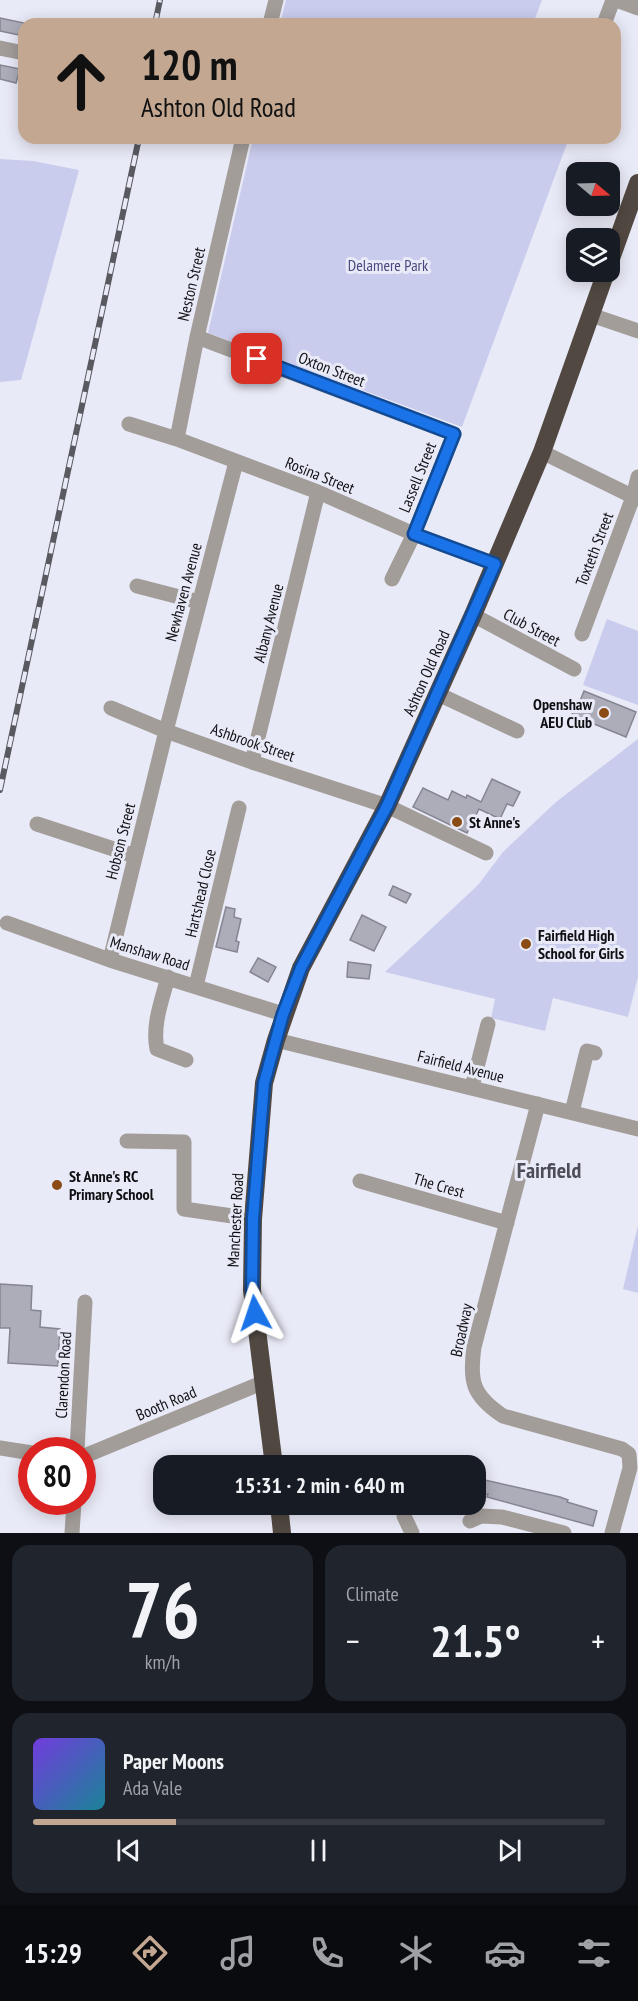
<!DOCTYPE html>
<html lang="en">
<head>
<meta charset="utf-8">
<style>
	:root { --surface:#171b24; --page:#20242c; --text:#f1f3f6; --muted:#9ea1a6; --line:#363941; --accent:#c3a790 }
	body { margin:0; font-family:"PT Sans Narrow",sans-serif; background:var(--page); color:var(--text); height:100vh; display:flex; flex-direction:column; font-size:22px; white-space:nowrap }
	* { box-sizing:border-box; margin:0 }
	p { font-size:20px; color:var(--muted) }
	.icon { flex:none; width:33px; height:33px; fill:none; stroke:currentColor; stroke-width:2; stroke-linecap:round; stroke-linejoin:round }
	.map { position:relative; height:1533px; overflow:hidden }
	.sheet { display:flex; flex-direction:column; gap:12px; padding:12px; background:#0d0f14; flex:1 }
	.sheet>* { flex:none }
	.guide { position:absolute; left:18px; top:18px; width:603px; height:126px; border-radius:18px; box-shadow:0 3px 15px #0003; background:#c3a790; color:#111; overflow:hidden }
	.needle { width:39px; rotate:109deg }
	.buttons { position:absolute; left:566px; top:162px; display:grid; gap:12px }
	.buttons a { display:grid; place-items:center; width:54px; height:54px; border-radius:12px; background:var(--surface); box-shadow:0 3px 15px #0003; font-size:30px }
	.speed { position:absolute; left:18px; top:1437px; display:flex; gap:12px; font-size:30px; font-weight:700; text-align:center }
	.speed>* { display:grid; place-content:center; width:78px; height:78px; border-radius:50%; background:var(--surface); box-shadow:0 3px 15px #0003; line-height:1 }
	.speed .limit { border:9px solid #d22; background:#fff; color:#111 }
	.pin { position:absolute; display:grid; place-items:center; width:51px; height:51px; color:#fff; margin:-26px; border-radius:12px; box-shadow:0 3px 9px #0006 }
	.me { position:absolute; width:66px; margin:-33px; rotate:355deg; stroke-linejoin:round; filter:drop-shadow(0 0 4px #0008) }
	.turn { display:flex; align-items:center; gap:21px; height:126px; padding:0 24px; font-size:27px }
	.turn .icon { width:78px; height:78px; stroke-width:2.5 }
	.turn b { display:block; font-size:42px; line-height:51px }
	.big { font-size:45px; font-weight:700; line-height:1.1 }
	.sheet .widget { flex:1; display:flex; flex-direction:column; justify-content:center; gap:9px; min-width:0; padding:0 21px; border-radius:18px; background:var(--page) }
	.sheet .dial { align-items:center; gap:0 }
	.dial b { font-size:78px; line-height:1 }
	.song { display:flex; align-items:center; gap:18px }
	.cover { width:72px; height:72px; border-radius:9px; background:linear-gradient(135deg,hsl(260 70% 55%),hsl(190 70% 35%)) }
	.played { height:6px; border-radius:3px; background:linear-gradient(90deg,var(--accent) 25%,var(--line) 25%) }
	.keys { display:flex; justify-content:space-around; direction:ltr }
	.heat { display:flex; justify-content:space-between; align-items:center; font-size:33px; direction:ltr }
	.sheet .tiles { flex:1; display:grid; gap:12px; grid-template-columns:1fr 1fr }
	.widget:last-child { grid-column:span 2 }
	.trip { position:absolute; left:153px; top:1455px; width:333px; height:60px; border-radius:18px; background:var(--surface); box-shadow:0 3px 15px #0003; font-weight:700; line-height:60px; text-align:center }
	.tabs { display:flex; height:96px; justify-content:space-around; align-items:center; background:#090b0e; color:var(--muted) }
	.tabs .icon { width:42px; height:42px }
	.tabs .active { color:var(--accent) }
	.tabs b { font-size:27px; color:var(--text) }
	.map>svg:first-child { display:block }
	.green { fill:#cacced }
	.building { fill:#acadb9; stroke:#858692; stroke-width:1.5 }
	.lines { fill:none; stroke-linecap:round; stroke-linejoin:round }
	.street { stroke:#a39d9a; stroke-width:15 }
	.highway { stroke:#514841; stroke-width:18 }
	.rail-casing { stroke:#595960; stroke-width:6 }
	.rail { stroke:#e9eaf7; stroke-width:4; stroke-dasharray:11; stroke-linecap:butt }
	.route-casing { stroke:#114b97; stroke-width:15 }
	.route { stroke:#1a73e8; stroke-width:10 }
	.poi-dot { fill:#8b4b14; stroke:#e9eaf7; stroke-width:2 }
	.labels { text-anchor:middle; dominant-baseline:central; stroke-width:6; stroke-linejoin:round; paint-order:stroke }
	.park-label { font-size:16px; fill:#48477f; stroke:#e9eaf7 }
	.street-label { font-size:16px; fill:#101014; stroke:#e9eaf7 }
	.poi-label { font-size:16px; font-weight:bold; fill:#101014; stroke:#e9eaf7; text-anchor:start }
	.district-label { font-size:22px; font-weight:bold; fill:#4c4d57; stroke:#e9eaf7 }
</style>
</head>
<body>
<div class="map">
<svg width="638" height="1533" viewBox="0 0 638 1533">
	<rect width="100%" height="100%" fill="#e9eaf7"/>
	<path class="green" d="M 286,0 L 542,0 L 533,24 L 280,24 Z
		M 253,138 L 569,138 L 462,427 L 208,333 Z
		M 0,159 L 33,161 L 79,170 L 21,380 L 0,382 Z
		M 607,619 L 638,631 L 638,705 L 583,685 Z
		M 638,739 L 638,977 L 628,1017 L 553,998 L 545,1031 L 491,1018 L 495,999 L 385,972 L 478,885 L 503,852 L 556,802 Z
		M 638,1225 L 638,1293 L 623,1289 Z"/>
	<path class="building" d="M 0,18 L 24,23 L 24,36 L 0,31 Z
		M 0,65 L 20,69 L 16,83 L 0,79 Z
		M 584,691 L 636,712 L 626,737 L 572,715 L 575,705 L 578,706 Z
		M 492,779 L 520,792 L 513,806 L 507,804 L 500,819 L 479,809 L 467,833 L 413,807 L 423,788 L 448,800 L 452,791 L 466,798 L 467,795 L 481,802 Z
		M 393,886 L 411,894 L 406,903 L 389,895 Z
		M 226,907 L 235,909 L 234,917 L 241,919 L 236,941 L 239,942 L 237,952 L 216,947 Z
		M 362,915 L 386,927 L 374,951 L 350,940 Z
		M 258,958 L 276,967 L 268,982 L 250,972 Z
		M 348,962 L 371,965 L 369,979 L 347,977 Z
		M 0,1284 L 32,1286 L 31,1310 L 41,1311 L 40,1327 L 60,1329 L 58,1366 L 8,1363 L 10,1328 L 0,1328 Z
		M 476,1478 L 560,1497 L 568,1500 L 567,1502 L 597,1511 L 593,1526 L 487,1497 L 488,1494 L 476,1495 Z"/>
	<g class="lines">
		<path class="street" d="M 616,0 L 638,8
			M 270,24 L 276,0
			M 604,24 L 613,0
			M 0,48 L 24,53
			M 591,315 L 638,331
			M 197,337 L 454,434 L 414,534 L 392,579
			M 129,424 L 177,439 L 318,492 L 414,534 L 495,564
			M 177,439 L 197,337 L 243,138
			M 542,452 L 638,499
			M 137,586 L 199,602
			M 473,615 L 574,669
			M 582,634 L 633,497 L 638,477
			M 438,694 L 517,731
			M 111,708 L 166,731 L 252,762 L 387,806 L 486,853
			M 252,762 L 318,492
			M 37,824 L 135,856
			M 7,923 L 110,960 L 283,1014
			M 110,960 L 166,731 L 236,462
			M 168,977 C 162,1000 152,1025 157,1049 L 186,1060
			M 196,986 L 239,808
			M 276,1040 L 638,1129
			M 472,1087 L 488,1024
			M 538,1104 L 474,1347 C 469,1382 473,1396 503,1416 L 622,1449 L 629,1454 L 630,1468 L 612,1533
			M 572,1112 L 587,1051 L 595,1053
			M 127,1141 L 184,1142 L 184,1209 L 253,1219
			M 360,1181 L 507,1223
			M 0,1448 L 32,1453
			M 77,1450 L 85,1302
			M 82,1457 L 264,1382
			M 404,1516 L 412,1533
			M 470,1521 L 481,1516 L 502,1517 L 564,1533
			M 72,1533 L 74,1502"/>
		<path class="highway" d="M 609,264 L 638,183
			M 274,1466 L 252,1290 L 253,1219 L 264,1083 L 276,1040 L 301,968 L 387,806 L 473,615 L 542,452 L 606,272
			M 279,1504 L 282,1533"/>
		<g class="rail-casing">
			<path id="rail" d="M 155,24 L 160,0
				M 0,790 L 139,138"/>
		</g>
		<use href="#rail" class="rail"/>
	</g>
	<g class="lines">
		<g class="route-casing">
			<path id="route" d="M 255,1313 L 252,1290 L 253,1219 L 264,1083 L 283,1014 L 301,968 L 387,806 L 495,564 L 414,534 L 454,434 L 257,359"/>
		</g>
		<use href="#route" class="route"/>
	</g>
	<g class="poi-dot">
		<circle cx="604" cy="713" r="6"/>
		<circle cx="457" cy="822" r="6"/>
		<circle cx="526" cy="944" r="6"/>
		<circle cx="57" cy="1185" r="6"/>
	</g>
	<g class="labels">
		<g class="park-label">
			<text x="388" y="265">Delamere Park</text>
		</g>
		<g class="street-label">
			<text transform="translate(191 284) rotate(-77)">Neston Street</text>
			<text transform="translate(332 369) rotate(21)">Oxton Street</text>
			<text transform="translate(320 475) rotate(22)">Rosina Street</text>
			<text transform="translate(417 477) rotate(-68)">Lassell Street</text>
			<text transform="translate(594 549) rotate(-69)">Toxteth Street</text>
			<text transform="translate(183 592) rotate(-75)">Newhaven Avenue</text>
			<text transform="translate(268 623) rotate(-76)">Albany Avenue</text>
			<text transform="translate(532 627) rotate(28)">Club Street</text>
			<text transform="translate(426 673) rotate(-66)">Ashton Old Road</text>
			<text transform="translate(253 742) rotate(19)">Ashbrook Street</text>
			<text transform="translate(120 841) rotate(-76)">Hobson Street</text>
			<text transform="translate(200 893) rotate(-77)">Hartshead Close</text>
			<text transform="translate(150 953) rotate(17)">Manshaw Road</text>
			<text transform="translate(461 1066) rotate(14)">Fairfield Avenue</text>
			<text transform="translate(439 1185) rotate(16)">The Crest</text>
			<text transform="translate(235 1220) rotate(-87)">Manchester Road</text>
			<text transform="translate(461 1330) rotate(-78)">Broadway</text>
			<text transform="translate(63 1375) rotate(-87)">Clarendon Road</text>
			<text transform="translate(166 1403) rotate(-23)">Booth Road</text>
		</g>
		<g class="poi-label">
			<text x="592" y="704" text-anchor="end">Openshaw<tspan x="592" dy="18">AEU Club</tspan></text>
			<text x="469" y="822">St Anne's</text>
			<text x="538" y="935">Fairfield High<tspan x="538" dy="18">School for Girls</tspan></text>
			<text x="69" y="1176">St Anne's RC<tspan x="69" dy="18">Primary School</tspan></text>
		</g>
		<g class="district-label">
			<text x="549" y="1170">Fairfield</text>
		</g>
	</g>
</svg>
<div class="buttons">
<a><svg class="needle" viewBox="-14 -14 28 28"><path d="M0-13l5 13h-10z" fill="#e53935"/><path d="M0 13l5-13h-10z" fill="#9ea1a6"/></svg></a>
<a><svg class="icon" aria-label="layers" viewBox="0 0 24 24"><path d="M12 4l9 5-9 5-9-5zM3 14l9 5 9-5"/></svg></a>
</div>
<div class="speed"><div class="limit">80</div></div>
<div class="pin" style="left:257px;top:359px;background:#d93025"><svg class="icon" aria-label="arrive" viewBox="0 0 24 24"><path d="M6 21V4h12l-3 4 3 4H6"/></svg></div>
<svg class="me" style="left:255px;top:1313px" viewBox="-20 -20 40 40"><path d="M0-17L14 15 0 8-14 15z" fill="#1a73e8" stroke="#fff" stroke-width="4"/></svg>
<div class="trip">15:31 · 2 min · 640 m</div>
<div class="guide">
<div class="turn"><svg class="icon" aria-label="ahead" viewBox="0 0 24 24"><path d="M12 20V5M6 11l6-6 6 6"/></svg><div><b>120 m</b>Ashton Old Road</div></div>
</div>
</div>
<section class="sheet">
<div class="tiles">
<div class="widget dial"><b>76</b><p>km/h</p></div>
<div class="widget"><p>Climate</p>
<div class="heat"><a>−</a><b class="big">21.5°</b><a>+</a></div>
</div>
<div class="widget">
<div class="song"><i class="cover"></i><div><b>Paper Moons</b><p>Ada Vale</p></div></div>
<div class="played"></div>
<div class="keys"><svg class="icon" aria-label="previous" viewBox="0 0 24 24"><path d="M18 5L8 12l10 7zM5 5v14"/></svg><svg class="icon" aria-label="pause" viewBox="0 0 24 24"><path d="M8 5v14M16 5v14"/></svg><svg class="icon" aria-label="next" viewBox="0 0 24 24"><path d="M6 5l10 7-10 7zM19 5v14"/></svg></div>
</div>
</div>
</section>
<nav class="tabs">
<b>15:29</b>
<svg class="icon active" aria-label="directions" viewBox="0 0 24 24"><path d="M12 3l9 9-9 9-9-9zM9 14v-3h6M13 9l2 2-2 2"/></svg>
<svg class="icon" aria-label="music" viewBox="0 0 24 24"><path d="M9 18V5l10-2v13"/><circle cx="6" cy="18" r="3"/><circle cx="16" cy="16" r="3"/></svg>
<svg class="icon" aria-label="phone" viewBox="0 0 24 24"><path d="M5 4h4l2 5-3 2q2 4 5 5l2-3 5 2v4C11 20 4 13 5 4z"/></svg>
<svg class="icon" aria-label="climate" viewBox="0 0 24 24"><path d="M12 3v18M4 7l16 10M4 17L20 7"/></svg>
<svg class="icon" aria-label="car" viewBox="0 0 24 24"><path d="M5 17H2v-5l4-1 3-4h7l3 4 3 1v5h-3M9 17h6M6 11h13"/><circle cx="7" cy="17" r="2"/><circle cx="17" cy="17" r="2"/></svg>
<svg class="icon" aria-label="filters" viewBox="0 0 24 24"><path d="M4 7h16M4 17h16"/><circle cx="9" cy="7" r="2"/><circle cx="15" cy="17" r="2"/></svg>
</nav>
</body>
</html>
